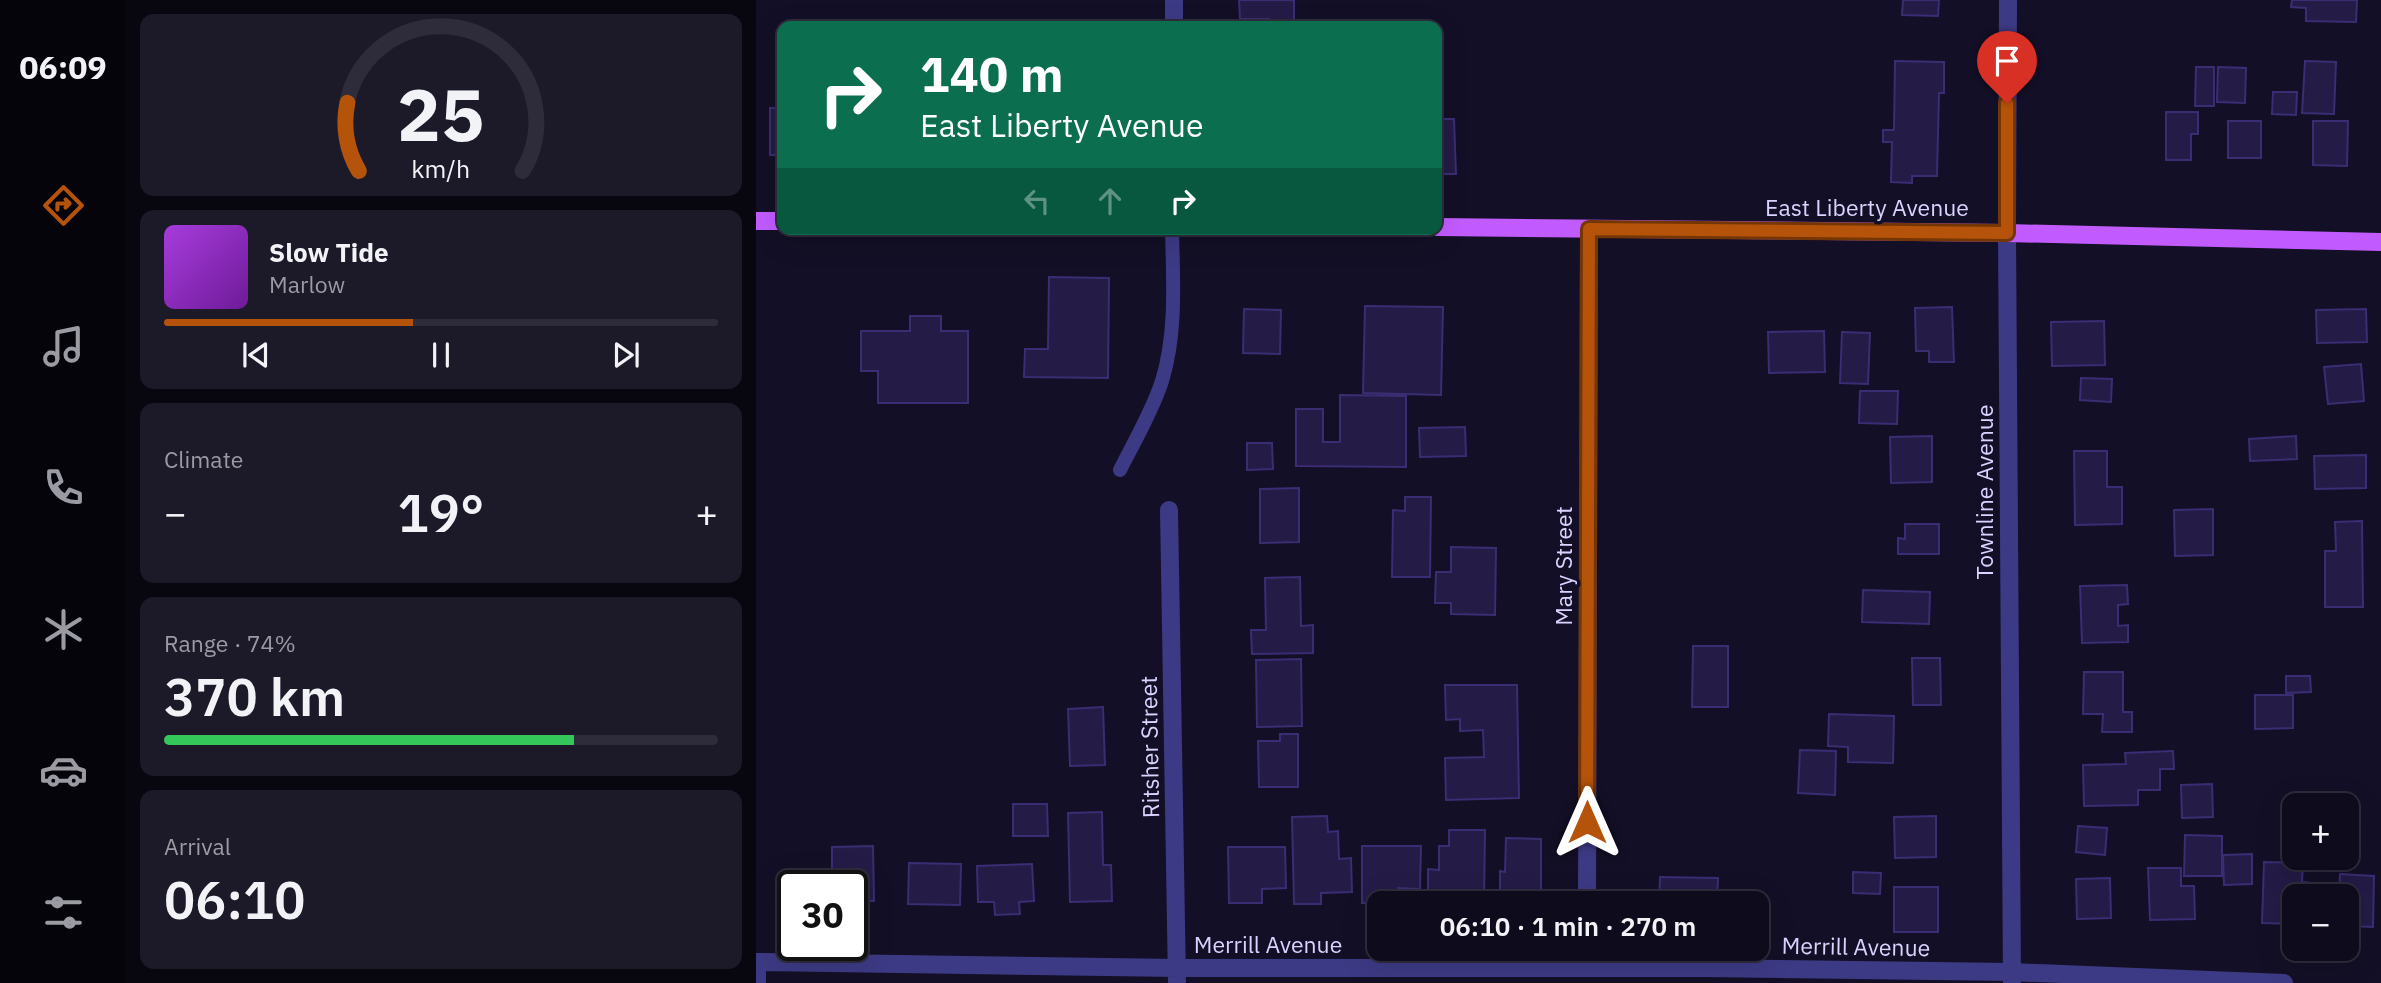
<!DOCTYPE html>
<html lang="en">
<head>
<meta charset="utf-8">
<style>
	:root { --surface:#0e0b1c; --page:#1c1929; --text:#f1f3f6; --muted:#9b9ba3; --line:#2e2b3b; --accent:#b45309 }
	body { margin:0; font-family:"IBM Plex Sans",sans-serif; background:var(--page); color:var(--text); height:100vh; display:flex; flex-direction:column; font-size:26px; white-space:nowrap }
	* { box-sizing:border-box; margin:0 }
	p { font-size:23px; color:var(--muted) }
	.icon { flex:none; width:38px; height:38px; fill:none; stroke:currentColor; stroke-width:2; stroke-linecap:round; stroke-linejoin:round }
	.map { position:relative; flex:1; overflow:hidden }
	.panel { display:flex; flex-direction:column; gap:14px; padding:14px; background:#08060f; width:630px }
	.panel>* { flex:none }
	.banner { position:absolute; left:21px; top:21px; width:665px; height:214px; border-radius:14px; box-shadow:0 7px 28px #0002,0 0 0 2px var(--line); background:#0b6e4f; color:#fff; overflow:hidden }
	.tools { position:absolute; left:1526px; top:793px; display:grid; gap:14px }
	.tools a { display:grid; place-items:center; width:77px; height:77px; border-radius:14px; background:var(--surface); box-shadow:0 7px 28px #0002,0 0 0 2px var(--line); font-size:35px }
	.speed { position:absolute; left:21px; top:870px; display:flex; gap:14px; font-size:35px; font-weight:700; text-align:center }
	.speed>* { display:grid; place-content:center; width:91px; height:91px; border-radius:50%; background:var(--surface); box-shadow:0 7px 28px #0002,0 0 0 2px var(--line); line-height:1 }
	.speed .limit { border:4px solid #111; border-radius:10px; background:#fff; color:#111 }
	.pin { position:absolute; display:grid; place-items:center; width:60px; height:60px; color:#fff; margin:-72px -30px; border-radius:50% 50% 50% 0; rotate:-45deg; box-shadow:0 0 7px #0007 }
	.pin .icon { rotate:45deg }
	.me { position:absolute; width:77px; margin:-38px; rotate:0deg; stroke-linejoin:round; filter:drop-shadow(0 0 5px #0008) }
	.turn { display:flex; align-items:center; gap:24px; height:147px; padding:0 28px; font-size:32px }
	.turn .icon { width:91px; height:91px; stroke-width:2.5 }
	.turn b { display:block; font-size:49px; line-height:60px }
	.lanes { display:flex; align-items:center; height:66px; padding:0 28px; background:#0003; justify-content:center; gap:35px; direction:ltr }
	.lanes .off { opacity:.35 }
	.big { font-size:52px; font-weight:600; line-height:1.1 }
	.panel .card { flex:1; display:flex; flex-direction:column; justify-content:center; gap:10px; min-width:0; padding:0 24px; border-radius:14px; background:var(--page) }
	.panel .dial { align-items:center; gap:0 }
	.dial svg { height:182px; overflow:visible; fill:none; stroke:var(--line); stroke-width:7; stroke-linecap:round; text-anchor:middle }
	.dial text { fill:var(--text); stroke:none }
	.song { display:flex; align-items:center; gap:21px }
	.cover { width:84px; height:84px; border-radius:10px; background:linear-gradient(135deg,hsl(280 70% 55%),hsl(280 70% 35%)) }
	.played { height:7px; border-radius:4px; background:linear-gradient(90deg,var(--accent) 45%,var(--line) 45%) }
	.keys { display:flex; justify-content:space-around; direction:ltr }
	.heat { display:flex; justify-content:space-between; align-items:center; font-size:38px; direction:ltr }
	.charge { height:10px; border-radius:5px; background:linear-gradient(90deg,#34c759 74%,var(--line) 0) }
	.trip { position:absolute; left:611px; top:891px; width:402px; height:70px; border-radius:14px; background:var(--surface); box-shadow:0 7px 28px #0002,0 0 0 2px var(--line); font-weight:600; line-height:70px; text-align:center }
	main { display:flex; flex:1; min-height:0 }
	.menu { display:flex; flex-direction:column; width:126px; justify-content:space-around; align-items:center; background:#06040b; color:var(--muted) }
	.menu .icon { width:49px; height:49px }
	.menu .on { color:var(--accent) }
	.menu b { font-size:32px; color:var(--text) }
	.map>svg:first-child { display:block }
	.building { fill:#241b47; stroke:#3b2d73; stroke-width:2 }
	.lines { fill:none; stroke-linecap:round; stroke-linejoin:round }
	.lane { stroke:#3d3a85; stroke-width:14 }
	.street { stroke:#3d3a85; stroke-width:18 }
	.primary { stroke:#c25bff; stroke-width:18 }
	.route-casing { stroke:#753606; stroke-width:18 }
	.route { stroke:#b45309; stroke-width:12 }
	.labels { text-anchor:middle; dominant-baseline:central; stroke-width:7; stroke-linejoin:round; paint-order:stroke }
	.street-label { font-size:23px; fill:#d9d4ff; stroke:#130f26 }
</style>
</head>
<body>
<main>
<nav class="menu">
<b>06:09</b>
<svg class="icon on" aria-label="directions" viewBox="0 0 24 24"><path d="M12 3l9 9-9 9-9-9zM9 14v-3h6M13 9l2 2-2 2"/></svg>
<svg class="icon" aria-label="music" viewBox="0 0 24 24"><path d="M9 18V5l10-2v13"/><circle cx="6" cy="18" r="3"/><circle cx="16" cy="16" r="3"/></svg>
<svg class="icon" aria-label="phone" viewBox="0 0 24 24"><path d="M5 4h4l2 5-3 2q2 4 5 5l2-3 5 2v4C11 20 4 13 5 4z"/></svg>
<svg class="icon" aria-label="climate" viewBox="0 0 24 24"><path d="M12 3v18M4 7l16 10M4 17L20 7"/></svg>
<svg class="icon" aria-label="car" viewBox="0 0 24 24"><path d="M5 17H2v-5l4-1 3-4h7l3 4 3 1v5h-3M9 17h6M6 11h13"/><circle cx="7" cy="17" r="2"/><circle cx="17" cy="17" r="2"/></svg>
<svg class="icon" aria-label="filters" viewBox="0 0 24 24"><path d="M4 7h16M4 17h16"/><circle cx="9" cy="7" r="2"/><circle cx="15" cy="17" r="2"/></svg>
</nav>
<section class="panel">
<div class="card dial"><svg viewBox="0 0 100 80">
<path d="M14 69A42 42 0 1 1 86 69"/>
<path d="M14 69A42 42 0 0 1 9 39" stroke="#b45309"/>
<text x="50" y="56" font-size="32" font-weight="700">25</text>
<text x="50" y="72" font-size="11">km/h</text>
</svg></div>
<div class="card">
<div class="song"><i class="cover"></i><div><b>Slow Tide</b><p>Marlow</p></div></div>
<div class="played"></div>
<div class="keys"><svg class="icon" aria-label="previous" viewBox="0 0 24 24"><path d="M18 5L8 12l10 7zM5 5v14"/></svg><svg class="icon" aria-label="pause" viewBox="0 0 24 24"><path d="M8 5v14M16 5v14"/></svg><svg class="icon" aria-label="next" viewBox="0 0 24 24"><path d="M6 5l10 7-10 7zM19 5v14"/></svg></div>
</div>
<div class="card"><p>Climate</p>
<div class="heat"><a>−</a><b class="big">19°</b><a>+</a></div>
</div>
<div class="card"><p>Range · 74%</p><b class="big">370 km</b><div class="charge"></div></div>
<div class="card"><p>Arrival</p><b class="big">06:10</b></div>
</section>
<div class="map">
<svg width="1625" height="983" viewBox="0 0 1625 983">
	<rect width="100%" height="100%" fill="#130f26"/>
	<path class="building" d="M 483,0 L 538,0 L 538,26 L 513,26 L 513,19 L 484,19 Z
		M 1147,0 L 1183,0 L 1182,16 L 1146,15 Z
		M 1536,0 L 1601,0 L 1600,22 L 1550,21 L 1550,8 L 1535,7 Z
		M 1139,61 L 1188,62 L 1188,93 L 1183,93 L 1181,176 L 1156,176 L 1156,183 L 1135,182 L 1136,142 L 1127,142 L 1127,130 L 1138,130 Z
		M 1549,61 L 1580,62 L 1578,114 L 1546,113 Z
		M 1440,67 L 1458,67 L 1458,106 L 1439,106 Z
		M 1462,67 L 1490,68 L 1489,103 L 1461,102 Z
		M 1517,92 L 1541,92 L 1540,115 L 1516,114 Z
		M 14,108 L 26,108 L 26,155 L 14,155 Z
		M 1410,112 L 1442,112 L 1442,134 L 1435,134 L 1435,160 L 1410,160 Z
		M 681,119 L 698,119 L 700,174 L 681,174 Z
		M 1472,121 L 1505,121 L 1505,158 L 1472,158 Z
		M 1557,121 L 1592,121 L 1591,166 L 1557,165 Z
		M 293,277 L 353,278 L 352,378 L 268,377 L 269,349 L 292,349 Z
		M 609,306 L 687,307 L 685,395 L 607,393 Z
		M 1196,307 L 1198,362 L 1173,362 L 1173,351 L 1160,351 L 1159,308 Z
		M 488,309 L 525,310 L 524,354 L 487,353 Z
		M 1610,309 L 1611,342 L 1561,343 L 1560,310 Z
		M 154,316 L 185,316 L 185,331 L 212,331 L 212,403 L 122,403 L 122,371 L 105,371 L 105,331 L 154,331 Z
		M 1348,321 L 1349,365 L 1296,366 L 1295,322 Z
		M 1068,331 L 1069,372 L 1013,373 L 1012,332 Z
		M 1086,332 L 1114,333 L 1112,384 L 1084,383 Z
		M 1605,364 L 1608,401 L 1572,404 L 1568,367 Z
		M 1325,378 L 1356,379 L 1355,402 L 1324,400 Z
		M 1104,391 L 1142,391 L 1141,424 L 1103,423 Z
		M 584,395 L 650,396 L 650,467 L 540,466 L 540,409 L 567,409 L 567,442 L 584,442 Z
		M 709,427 L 710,456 L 664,457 L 663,428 Z
		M 1176,436 L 1176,482 L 1135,483 L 1134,437 Z
		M 1540,436 L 1541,459 L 1494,461 L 1493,439 Z
		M 491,443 L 516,443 L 517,469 L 491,470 Z
		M 1318,451 L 1351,451 L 1351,487 L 1366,487 L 1366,524 L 1319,525 Z
		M 1610,455 L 1610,488 L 1559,489 L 1558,456 Z
		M 543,488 L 543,542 L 504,543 L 504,489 Z
		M 649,497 L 675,497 L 674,577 L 636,577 L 637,510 L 649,511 Z
		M 1457,509 L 1457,555 L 1419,556 L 1418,510 Z
		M 1606,521 L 1607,607 L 1569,607 L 1569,551 L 1580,551 L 1579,522 Z
		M 1149,524 L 1183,524 L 1183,554 L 1142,554 L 1142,538 L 1149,539 Z
		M 695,547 L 740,548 L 739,615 L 695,614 L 695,603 L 679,603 L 680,572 L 695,572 Z
		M 544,577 L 545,626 L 557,625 L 557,653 L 496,654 L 495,630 L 510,630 L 509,578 Z
		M 1371,585 L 1372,604 L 1362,605 L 1362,626 L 1372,625 L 1372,642 L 1326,643 L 1324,586 Z
		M 1107,590 L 1174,592 L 1173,624 L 1106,622 Z
		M 937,646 L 972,646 L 972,707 L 936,707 Z
		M 1156,658 L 1184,658 L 1185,705 L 1157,705 Z
		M 545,659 L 546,726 L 501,727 L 500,660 Z
		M 1328,672 L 1367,672 L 1367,712 L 1376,712 L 1376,732 L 1346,732 L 1347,714 L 1327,714 Z
		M 1530,676 L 1554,676 L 1555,692 L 1530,693 Z
		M 689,685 L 761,685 L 763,798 L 690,800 L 689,758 L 728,757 L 727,730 L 704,731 L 704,719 L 690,720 Z
		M 1499,695 L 1537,695 L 1537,728 L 1499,729 Z
		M 347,707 L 349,765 L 314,766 L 312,709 Z
		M 1073,714 L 1138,716 L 1137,763 L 1092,762 L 1092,747 L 1072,746 Z
		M 524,734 L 542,734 L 542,787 L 503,787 L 502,741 L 524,741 Z
		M 1044,750 L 1080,751 L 1079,795 L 1042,793 Z
		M 1417,751 L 1418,769 L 1404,769 L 1404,790 L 1382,790 L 1382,805 L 1328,806 L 1327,765 L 1370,764 L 1369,753 Z
		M 1456,784 L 1457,817 L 1426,818 L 1425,785 Z
		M 257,804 L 291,804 L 292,836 L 257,836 Z
		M 346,812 L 347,865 L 355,865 L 356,901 L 314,902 L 312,813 Z
		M 571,816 L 572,832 L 582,831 L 583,859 L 595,858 L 596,892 L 565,893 L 565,904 L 538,904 L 536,817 Z
		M 1180,816 L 1180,857 L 1139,858 L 1138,817 Z
		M 1322,826 L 1351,828 L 1349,855 L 1320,852 Z
		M 693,830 L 729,830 L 728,903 L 672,903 L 672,869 L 683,870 L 683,846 L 693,846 Z
		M 1429,835 L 1466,836 L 1466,876 L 1428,876 Z
		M 750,838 L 785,839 L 785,903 L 744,903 L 744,871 L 749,872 Z
		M 117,846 L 118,901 L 96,901 L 96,886 L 76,886 L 76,847 Z
		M 606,846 L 665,846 L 664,889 L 642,888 L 642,903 L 606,903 Z
		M 472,847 L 529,847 L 530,888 L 506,889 L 506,903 L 473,903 Z
		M 1496,854 L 1496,884 L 1468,885 L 1467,855 Z
		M 1508,862 L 1547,863 L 1546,882 L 1555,883 L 1555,896 L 1538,896 L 1538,924 L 1506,923 Z
		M 153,863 L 205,864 L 204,905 L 152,904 Z
		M 276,864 L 278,901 L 263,902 L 264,914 L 239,915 L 238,902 L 222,902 L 221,866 Z
		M 1392,868 L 1425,868 L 1425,886 L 1438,886 L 1439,919 L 1394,920 Z
		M 1097,872 L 1125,873 L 1124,894 L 1097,893 Z
		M 1584,874 L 1618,876 L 1617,927 L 1591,926 L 1591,896 L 1583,896 Z
		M 904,877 L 962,878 L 961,903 L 903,903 Z
		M 1354,878 L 1355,918 L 1321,919 L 1320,879 Z
		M 1138,887 L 1182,887 L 1182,932 L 1138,932 Z"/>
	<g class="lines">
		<path class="lane" d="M 364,470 C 378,442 396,412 406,381 C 421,332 417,280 416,229"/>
		<path class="street" d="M 1252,0 L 1251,233 L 1256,983
			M 418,26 L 418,0
			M 413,510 L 421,983
			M 831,903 L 833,229
			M 0,962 L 421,968 L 950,968 L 1256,972 L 1528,983
			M 1,962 L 1,983
			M 830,967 L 830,948"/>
		<path class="primary" d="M 0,221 L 26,221
			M 681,227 L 1251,233 L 1625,242"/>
	</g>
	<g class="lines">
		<g class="route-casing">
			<path id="route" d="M 831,822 L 833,229 L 1251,233 L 1251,103"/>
		</g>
		<use href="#route" class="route"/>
	</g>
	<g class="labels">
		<g class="street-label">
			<text x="1111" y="207">East Liberty Avenue</text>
			<text transform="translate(1228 492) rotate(-90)">Townline Avenue</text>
			<text transform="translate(807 566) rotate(-90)">Mary Street</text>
			<text transform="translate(393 747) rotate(-91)">Ritsher Street</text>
			<text x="512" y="944">Merrill Avenue</text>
			<text transform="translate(1100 946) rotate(1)">Merrill Avenue</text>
		</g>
	</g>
</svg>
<div class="tools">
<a>+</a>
<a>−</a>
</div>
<div class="speed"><div class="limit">30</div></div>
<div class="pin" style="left:1251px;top:103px;background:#d93025"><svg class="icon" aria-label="arrive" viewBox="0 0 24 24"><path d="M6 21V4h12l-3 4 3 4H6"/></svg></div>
<svg class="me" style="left:831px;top:822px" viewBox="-20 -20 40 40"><path d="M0-17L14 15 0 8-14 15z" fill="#b45309" stroke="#fff" stroke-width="4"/></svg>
<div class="trip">06:10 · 1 min · 270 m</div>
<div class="banner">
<div class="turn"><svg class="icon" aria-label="right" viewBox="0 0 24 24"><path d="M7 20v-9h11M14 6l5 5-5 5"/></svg><div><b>140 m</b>East Liberty Avenue</div></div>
<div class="lanes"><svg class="icon off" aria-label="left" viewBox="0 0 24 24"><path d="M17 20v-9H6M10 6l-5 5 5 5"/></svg><svg class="icon off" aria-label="ahead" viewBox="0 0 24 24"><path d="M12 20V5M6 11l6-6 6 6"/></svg><svg class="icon" aria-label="right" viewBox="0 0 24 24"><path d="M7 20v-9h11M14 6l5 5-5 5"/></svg></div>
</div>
</div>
</main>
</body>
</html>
